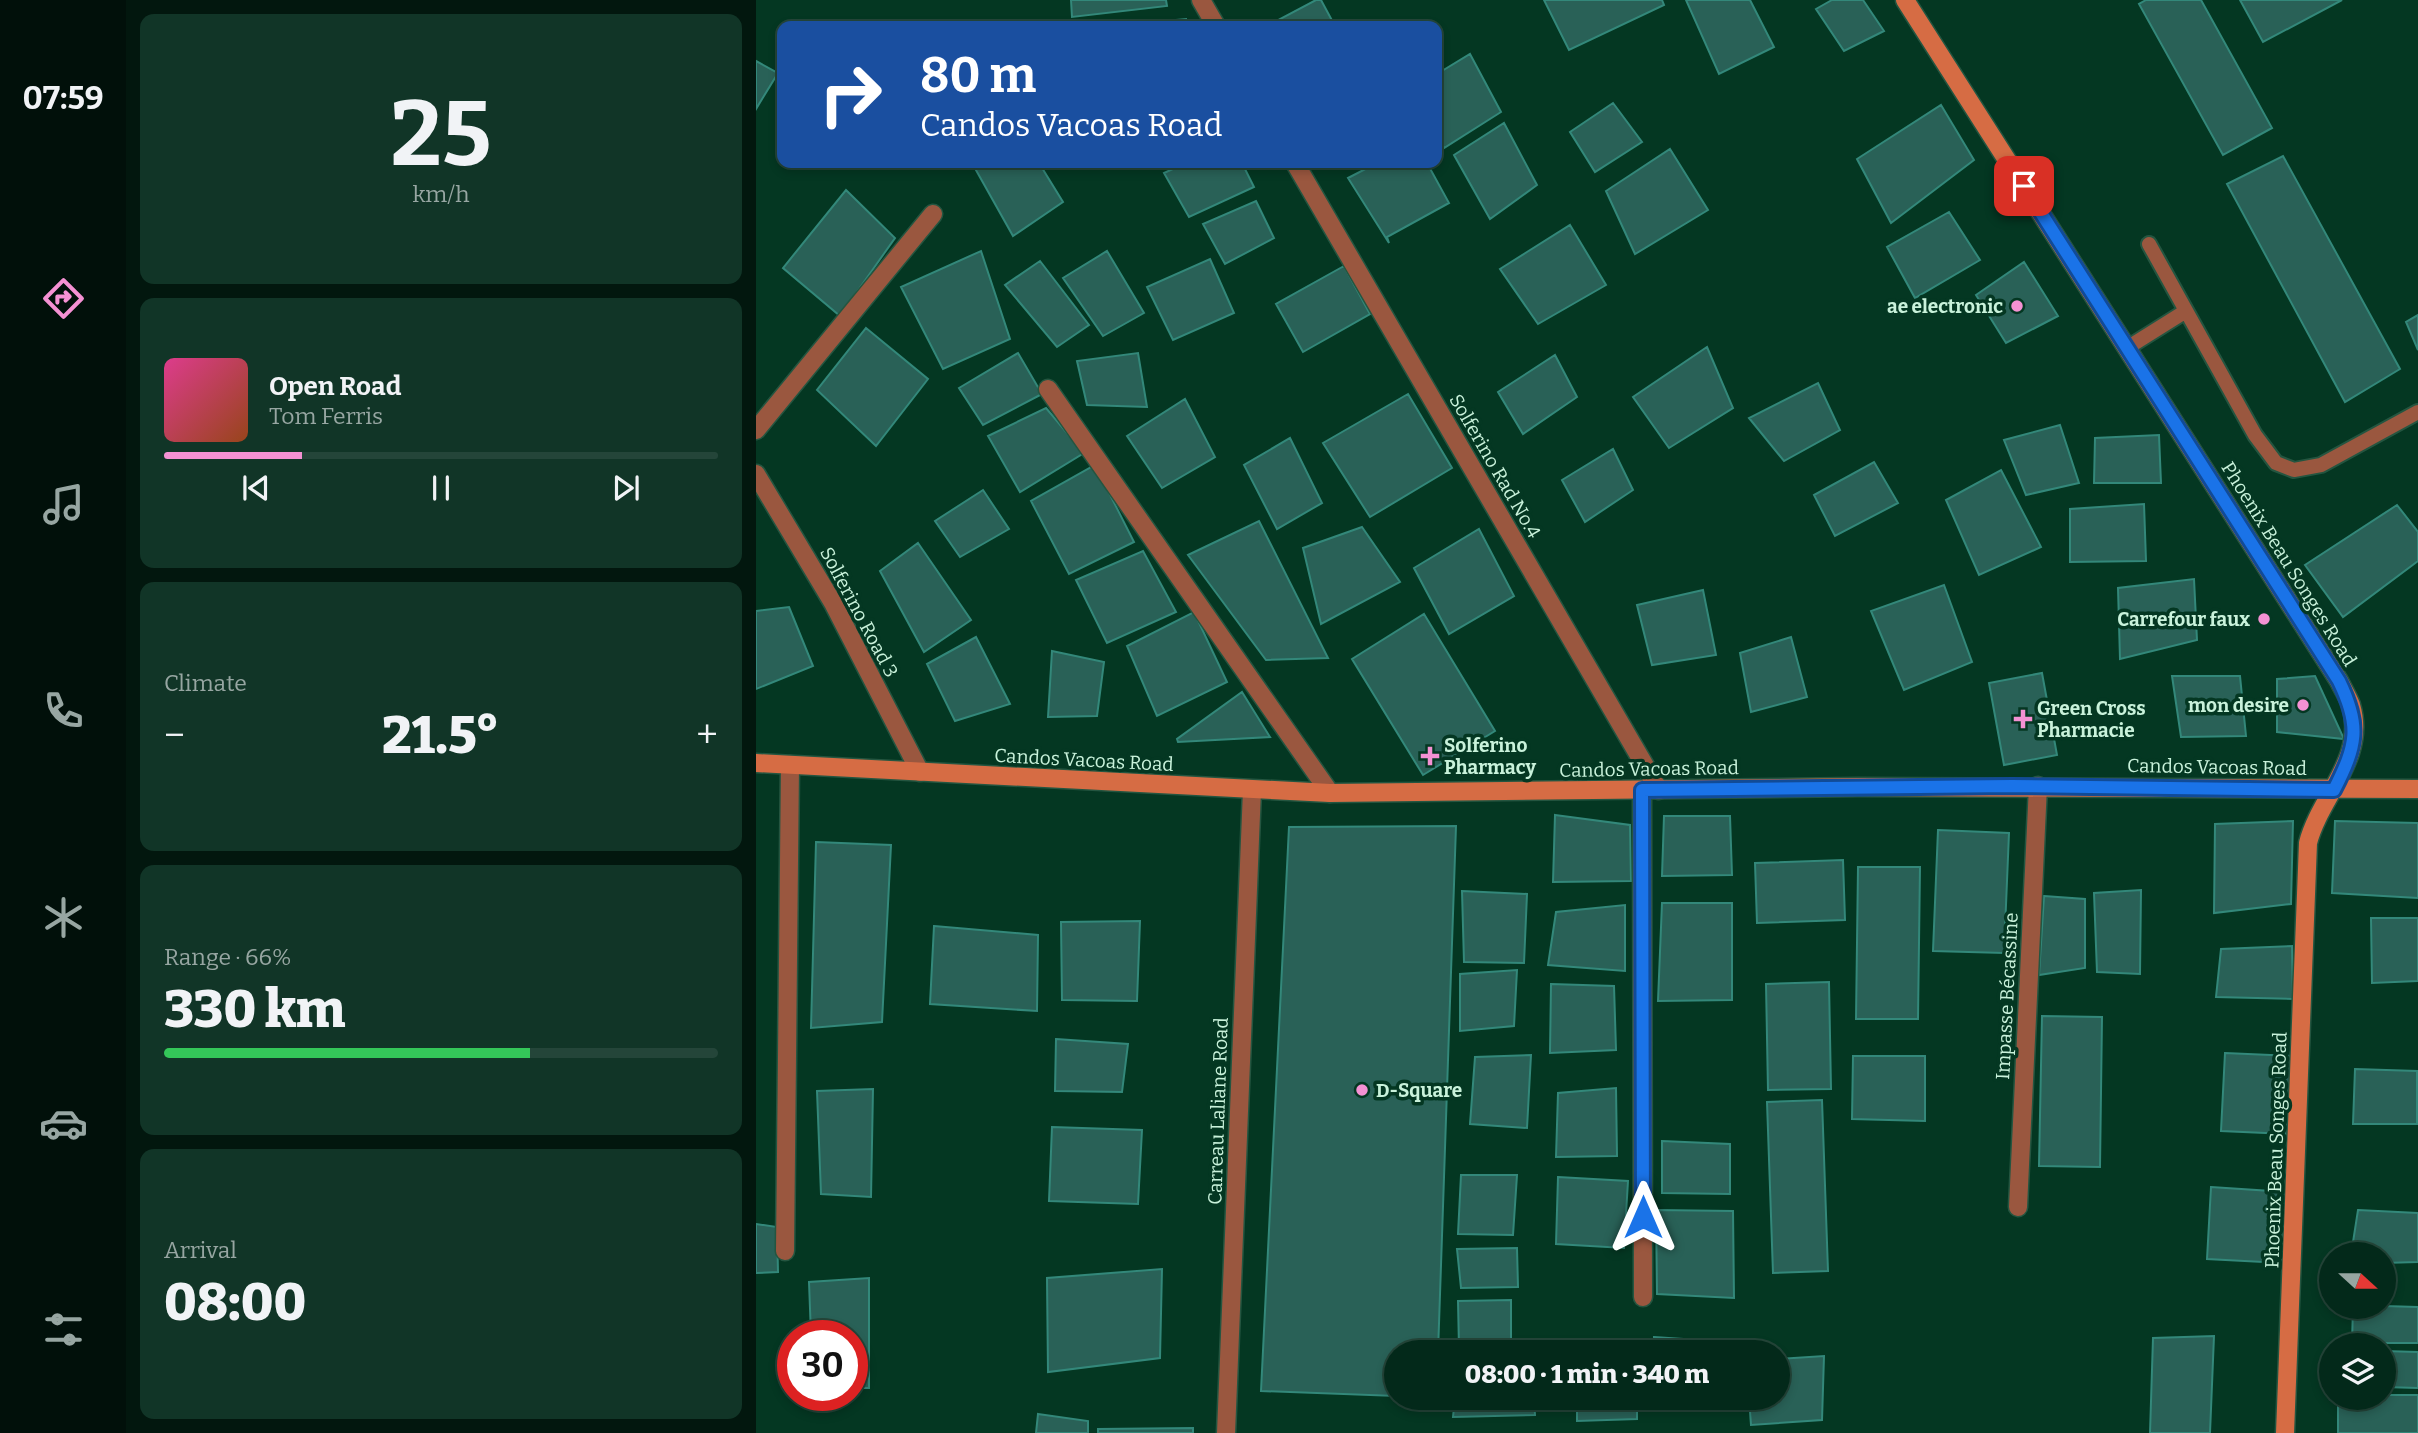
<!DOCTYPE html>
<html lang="en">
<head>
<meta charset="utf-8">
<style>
	:root { --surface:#03291a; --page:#113527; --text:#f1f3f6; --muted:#97a6a2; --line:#244539; --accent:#f491d3 }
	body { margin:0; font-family:Bitter,serif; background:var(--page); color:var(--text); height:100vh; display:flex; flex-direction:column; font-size:26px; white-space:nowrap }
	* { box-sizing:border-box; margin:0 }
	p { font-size:23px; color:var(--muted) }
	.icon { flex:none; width:38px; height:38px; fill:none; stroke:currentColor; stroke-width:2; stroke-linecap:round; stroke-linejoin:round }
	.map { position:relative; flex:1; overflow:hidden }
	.side { display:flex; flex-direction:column; gap:14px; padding:14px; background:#02170e; width:630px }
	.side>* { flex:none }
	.hud { position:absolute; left:21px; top:21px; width:665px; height:147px; border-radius:14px; box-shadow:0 4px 10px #0003,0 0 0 2px var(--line); background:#1a4fa0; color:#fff; overflow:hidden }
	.needle { width:46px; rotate:111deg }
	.buttons { position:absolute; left:1563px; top:1242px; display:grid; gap:14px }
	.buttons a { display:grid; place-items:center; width:77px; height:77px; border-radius:50%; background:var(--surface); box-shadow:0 4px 10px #0003,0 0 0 2px var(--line); font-size:35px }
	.speed { position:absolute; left:21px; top:1320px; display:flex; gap:14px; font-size:35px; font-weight:700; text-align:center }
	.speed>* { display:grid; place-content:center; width:91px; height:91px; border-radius:50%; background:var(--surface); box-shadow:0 4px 10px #0003,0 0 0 2px var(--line); line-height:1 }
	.speed .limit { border:10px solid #d22; background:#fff; color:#111 }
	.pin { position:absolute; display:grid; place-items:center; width:60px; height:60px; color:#fff; margin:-30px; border-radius:14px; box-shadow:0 4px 10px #0006 }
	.me { position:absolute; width:77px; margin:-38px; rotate:0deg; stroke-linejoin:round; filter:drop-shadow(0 0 5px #0008) }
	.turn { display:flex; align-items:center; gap:24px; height:147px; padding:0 28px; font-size:32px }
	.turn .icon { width:91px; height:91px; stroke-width:2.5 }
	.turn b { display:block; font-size:49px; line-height:60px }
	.big { font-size:52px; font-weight:800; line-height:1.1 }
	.side .widget { flex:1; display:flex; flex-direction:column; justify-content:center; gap:10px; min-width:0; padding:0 24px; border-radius:14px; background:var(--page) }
	.side .dial { align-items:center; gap:0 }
	.dial b { font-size:91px; line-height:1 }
	.song { display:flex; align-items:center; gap:21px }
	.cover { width:84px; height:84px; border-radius:10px; background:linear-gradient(135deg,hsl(330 70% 55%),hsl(20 70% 35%)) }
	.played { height:7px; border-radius:4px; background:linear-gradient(90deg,var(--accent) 25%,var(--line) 25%) }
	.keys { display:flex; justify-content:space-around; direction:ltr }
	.heat { display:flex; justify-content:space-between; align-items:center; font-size:38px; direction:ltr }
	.charge { height:10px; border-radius:5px; background:linear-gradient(90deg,#34c759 66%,var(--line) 0) }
	.trip { position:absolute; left:628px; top:1340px; width:406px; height:70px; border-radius:35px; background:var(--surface); box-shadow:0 4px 10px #0003,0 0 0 2px var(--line); font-weight:800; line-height:70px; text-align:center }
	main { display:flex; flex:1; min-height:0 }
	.tabs { display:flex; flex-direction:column; width:126px; justify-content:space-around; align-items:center; background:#01100a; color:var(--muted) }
	.tabs .icon { width:49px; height:49px }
	.tabs .active { color:var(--accent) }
	.tabs b { font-size:32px; color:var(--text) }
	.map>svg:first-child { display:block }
	.building { fill:#296157; stroke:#33887a; stroke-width:2 }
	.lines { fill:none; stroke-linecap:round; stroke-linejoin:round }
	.lane-casing { stroke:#245540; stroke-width:18 }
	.street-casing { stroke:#245540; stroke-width:21 }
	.secondary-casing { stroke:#245540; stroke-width:21 }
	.lane { stroke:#9a573f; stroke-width:14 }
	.street { stroke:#9a573f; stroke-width:18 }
	.secondary { stroke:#d66c44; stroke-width:18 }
	.route-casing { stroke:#114b97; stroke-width:18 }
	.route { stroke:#1a73e8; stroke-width:12 }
	.poi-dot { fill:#f491d3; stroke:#043722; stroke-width:2.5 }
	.labels { text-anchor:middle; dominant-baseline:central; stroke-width:7; stroke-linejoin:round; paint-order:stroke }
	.poi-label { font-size:19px; font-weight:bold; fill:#c9f2db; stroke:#043722; text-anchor:end }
	.street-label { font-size:19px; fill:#c9f2db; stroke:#043722 }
</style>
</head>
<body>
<main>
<nav class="tabs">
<b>07:59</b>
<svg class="icon active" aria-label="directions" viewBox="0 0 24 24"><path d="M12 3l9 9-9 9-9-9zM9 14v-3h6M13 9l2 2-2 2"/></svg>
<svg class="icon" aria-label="music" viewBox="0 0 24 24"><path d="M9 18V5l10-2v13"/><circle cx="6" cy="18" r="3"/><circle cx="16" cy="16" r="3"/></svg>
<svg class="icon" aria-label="phone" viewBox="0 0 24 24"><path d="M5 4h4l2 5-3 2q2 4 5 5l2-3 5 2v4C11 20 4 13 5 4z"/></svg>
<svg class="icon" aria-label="climate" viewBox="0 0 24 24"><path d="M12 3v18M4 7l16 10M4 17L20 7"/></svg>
<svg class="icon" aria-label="car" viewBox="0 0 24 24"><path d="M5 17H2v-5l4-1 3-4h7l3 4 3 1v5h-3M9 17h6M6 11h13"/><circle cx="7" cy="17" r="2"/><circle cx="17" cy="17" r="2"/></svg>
<svg class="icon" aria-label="filters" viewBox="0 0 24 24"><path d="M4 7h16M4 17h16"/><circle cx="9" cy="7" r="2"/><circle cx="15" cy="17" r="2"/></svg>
</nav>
<section class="side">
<div class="widget dial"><b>25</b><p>km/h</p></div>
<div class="widget">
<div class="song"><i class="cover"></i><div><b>Open Road</b><p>Tom Ferris</p></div></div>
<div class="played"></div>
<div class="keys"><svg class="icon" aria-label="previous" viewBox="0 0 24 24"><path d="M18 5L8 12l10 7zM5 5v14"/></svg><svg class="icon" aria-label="pause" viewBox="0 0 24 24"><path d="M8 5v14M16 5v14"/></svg><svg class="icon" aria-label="next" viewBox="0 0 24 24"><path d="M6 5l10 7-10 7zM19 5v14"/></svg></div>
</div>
<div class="widget"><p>Climate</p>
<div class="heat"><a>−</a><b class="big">21.5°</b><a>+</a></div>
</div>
<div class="widget"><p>Range · 66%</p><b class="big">330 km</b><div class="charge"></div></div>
<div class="widget"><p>Arrival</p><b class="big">08:00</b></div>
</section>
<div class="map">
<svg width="1662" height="1433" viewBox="0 0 1662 1433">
	<rect width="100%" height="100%" fill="#043722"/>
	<path class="building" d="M 315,0 L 410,0 L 411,6 L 316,17 Z
		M 560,0 L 565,0 L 579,26 L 511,26 Z
		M 788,0 L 906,0 L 908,5 L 813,50 Z
		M 930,0 L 994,0 L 1018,47 L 963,74 Z
		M 1076,0 L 1107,0 L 1128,31 L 1088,51 L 1060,9 Z
		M 1390,0 L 1445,0 L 1516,128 L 1467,155 L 1383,4 Z
		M 1484,0 L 1586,0 L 1507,42 Z
		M 430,19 L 430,26 L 352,26 Z
		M 714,54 L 745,112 L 688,148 L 681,135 L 681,74 Z
		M 0,61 L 22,73 L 0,109 Z
		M 857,103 L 886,142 L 839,172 L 814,132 Z
		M 1185,105 L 1218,160 L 1135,223 L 1101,159 Z
		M 748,123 L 781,185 L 734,219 L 698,155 Z
		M 914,149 L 952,210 L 879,254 L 850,191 Z
		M 1527,156 L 1644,369 L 1589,402 L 1471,184 Z
		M 216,163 L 283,163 L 307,202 L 257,236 Z
		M 430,163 L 486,163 L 498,187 L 433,217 L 408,173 Z
		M 621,163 L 671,163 L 693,203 L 631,237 L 633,243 L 592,178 Z
		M 90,190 L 139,238 L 84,316 L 27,268 Z
		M 500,201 L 518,238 L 469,264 L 447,224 Z
		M 1193,212 L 1224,260 L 1159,298 L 1131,247 Z
		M 814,225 L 850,285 L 782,324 L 744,269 Z
		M 225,251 L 254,339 L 187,369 L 145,287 Z
		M 351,251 L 388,313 L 347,336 L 307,278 Z
		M 454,259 L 478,313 L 417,340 L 391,287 Z
		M 284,261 L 333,325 L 301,347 L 249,285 Z
		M 1268,262 L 1302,316 L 1250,343 L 1220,295 Z
		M 588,266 L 614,314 L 547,352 L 520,304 Z
		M 1662,315 L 1662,350 L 1650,322 Z
		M 110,328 L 172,379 L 120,446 L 61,390 Z
		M 951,347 L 977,408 L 913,448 L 877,397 Z
		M 262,353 L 286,394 L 227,425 L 203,388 Z
		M 382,353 L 391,407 L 331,405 L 321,361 Z
		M 799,355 L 821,397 L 767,434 L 742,392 Z
		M 1062,383 L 1084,430 L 1028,461 L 993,418 Z
		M 652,394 L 696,468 L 614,517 L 567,443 Z
		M 429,399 L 459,457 L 406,488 L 371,436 Z
		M 290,408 L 328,453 L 264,492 L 232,436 Z
		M 1304,425 L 1323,483 L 1270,495 L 1248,440 Z
		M 1403,435 L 1405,483 L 1338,483 L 1339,438 Z
		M 534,438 L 566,503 L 521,529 L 488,465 Z
		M 857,449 L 877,490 L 829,522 L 806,480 Z
		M 1118,462 L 1142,503 L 1079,536 L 1058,495 Z
		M 339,465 L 378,542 L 313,574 L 275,501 Z
		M 1245,470 L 1285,547 L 1223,575 L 1190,500 Z
		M 227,490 L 253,529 L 204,557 L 179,521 Z
		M 1388,504 L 1390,561 L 1314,562 L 1314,509 Z
		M 1641,505 L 1662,532 L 1662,561 L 1587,617 L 1549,565 Z
		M 503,521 L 572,658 L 510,660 L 432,555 Z
		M 606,527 L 644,582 L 565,624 L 547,548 Z
		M 723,529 L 758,596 L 693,634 L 658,568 Z
		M 162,543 L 215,620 L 168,652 L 124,571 Z
		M 387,551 L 420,612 L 351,643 L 320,580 Z
		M 1438,579 L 1441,640 L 1364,659 L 1362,588 Z
		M 1188,585 L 1216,662 L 1148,690 L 1115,611 Z
		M 947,590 L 960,655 L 896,665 L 881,605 Z
		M 33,607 L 57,666 L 0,689 L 0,611 Z
		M 438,612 L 471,682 L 401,716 L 371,646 Z
		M 668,614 L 739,731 L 667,775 L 596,659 Z
		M 220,637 L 254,704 L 199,721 L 171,664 Z
		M 1035,637 L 1051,697 L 995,712 L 984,653 Z
		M 296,651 L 348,662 L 341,716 L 292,717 Z
		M 1286,673 L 1301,755 L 1248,765 L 1233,683 Z
		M 1416,676 L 1484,676 L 1490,736 L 1425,737 Z
		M 1559,676 L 1588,739 L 1521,732 L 1521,679 Z
		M 486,692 L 514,737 L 422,742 L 421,739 Z
		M 799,815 L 874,825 L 875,881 L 797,882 Z
		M 908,816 L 974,816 L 976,875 L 906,876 Z
		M 1537,821 L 1535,904 L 1458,913 L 1459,824 Z
		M 1579,821 L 1662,823 L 1662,898 L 1576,893 Z
		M 700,826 L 682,1353 L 640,1353 L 640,1396 L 505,1391 L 533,827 Z
		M 1182,830 L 1253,833 L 1248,953 L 1177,951 Z
		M 60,842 L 135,845 L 126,1022 L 55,1028 Z
		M 1087,860 L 1089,920 L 1001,923 L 999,863 Z
		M 1102,867 L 1164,867 L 1162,1019 L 1100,1019 Z
		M 1385,890 L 1384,974 L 1341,972 L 1338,893 Z
		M 706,891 L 771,894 L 768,963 L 708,962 Z
		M 1288,896 L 1329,899 L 1329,968 L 1283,975 Z
		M 906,903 L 976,903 L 976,1000 L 902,1001 Z
		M 869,905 L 869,971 L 792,965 L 800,912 Z
		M 1615,918 L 1662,918 L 1662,981 L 1616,983 Z
		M 384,921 L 381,1001 L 306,1000 L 305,922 Z
		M 178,926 L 282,935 L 281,1011 L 174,1004 Z
		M 1536,946 L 1537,999 L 1460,997 L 1465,949 Z
		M 761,970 L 758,1026 L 704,1031 L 704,974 Z
		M 1073,982 L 1075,1089 L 1012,1090 L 1010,984 Z
		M 795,984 L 858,986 L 860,1050 L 794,1053 Z
		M 1286,1016 L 1346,1017 L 1344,1167 L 1283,1166 Z
		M 300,1039 L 372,1044 L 366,1092 L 299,1091 Z
		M 1469,1053 L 1538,1056 L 1534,1134 L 1465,1131 Z
		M 775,1055 L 771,1128 L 714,1124 L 719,1057 Z
		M 1097,1056 L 1169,1056 L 1169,1121 L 1096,1119 Z
		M 1599,1069 L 1661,1071 L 1661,1124 L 1597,1124 Z
		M 860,1088 L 861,1156 L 800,1157 L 802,1093 Z
		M 117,1089 L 115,1197 L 65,1194 L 61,1091 Z
		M 1066,1100 L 1072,1271 L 1017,1273 L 1011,1102 Z
		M 296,1127 L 386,1130 L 382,1204 L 293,1201 Z
		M 906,1141 L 974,1144 L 974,1194 L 906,1193 Z
		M 705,1175 L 761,1175 L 757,1235 L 702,1234 Z
		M 802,1177 L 872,1181 L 868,1248 L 800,1244 Z
		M 1455,1187 L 1530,1192 L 1526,1263 L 1451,1259 Z
		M 900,1210 L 977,1211 L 978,1298 L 901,1294 Z
		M 1602,1210 L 1662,1213 L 1662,1262 L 1628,1263 L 1628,1255 L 1595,1255 Z
		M 0,1224 L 21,1227 L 22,1272 L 0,1273 Z
		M 761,1248 L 762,1287 L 705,1288 L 701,1249 Z
		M 406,1269 L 404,1358 L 292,1372 L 291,1278 Z
		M 113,1278 L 113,1388 L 96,1388 L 96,1335 L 55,1335 L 53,1282 Z
		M 755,1300 L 755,1347 L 703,1348 L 702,1301 Z
		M 1628,1306 L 1662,1307 L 1662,1343 L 1596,1343 L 1597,1307 Z
		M 1458,1336 L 1454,1433 L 1394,1433 L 1397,1338 Z
		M 898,1337 L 971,1342 L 970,1353 L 898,1353 Z
		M 822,1349 L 882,1351 L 882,1353 L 822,1353 Z
		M 1628,1351 L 1662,1352 L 1662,1388 L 1628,1387 Z
		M 1068,1356 L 1066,1420 L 995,1425 L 993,1398 L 1022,1398 L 1022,1359 Z
		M 1628,1395 L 1662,1395 L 1662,1433 L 1582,1433 L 1582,1398 L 1628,1398 Z
		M 699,1398 L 778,1398 L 779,1415 L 697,1417 Z
		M 821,1398 L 881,1398 L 881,1419 L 821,1421 Z
		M 282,1414 L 332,1421 L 332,1433 L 280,1433 Z
		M 437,1428 L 437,1433 L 342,1433 L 342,1429 Z"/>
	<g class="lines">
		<g class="lane-casing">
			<path id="lane" d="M 1393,244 L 1499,435 L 1520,463 L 1538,470 L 1565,465 L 1662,412
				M 1371,348 L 1430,311"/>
		</g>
		<g class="street-casing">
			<path id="street" d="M 445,0 L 460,26
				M 539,163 L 903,790
				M 292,389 L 574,793
				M 0,430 L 177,214
				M 0,474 L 77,603 L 164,772
				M 886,790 L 887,1297
				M 1262,1207 L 1282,786
				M 29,1251 L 34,765
				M 470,1433 L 496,790"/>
		</g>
		<g class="secondary-casing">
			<path id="secondary" d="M 1149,0 L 1583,681 C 1587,689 1592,697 1595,705 C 1611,758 1564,796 1552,843 L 1529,1433
				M 0,763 L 574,793 L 1102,787 L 1662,789"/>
		</g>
		<use href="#lane" class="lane"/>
		<use href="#street" class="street"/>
		<use href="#secondary" class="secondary"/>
	</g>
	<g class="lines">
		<g class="route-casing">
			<path id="route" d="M 887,1217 L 886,790 L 1256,786 L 1578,790 C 1601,745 1605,726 1583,681 L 1268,186"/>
		</g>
		<use href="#route" class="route"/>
	</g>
	<g class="poi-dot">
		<circle cx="1261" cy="306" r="7"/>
		<circle cx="1508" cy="619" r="7"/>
		<circle cx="1547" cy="705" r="7"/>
		<path d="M1263.5 708.5h7v7h7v7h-7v7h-7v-7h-7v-7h7z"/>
		<path d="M670.5 745.5h7v7h7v7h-7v7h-7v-7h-7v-7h7z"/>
		<circle cx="606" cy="1090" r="7"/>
	</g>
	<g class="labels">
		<g class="poi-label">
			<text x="1247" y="306">ae electronic</text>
			<text x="1494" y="619">Carrefour faux</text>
			<text x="1533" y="705">mon desire</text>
			<text x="1281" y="708" text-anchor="start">Green Cross<tspan x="1281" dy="22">Pharmacie</tspan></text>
			<text x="688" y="745" text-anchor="start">Solferino<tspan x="688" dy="22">Pharmacy</tspan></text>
			<text x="620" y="1090" text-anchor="start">D-Square</text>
		</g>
		<g class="street-label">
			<text transform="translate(739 466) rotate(60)">Solferino Rad No.4</text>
			<text transform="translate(1533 564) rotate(58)">Phoenix Beau Songes Road</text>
			<text transform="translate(103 612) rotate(62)">Solferino Road 3</text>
			<text transform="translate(328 760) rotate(3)">Candos Vacoas Road</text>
			<text transform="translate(1461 767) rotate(1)">Candos Vacoas Road</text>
			<text transform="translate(893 769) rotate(-1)">Candos Vacoas Road</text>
			<text transform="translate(1251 996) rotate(-87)">Impasse Bécassine</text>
			<text transform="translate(462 1111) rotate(-88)">Carreau Laliane Road</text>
			<text transform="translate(1520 1150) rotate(-88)">Phoenix Beau Songes Road</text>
		</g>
	</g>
</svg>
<div class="buttons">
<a><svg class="needle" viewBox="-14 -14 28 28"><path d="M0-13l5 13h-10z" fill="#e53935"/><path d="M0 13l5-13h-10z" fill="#97a6a2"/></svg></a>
<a><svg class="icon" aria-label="layers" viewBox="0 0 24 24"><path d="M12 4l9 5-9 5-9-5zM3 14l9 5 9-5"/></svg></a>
</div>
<div class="speed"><div class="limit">30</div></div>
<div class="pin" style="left:1268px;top:186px;background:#d93025"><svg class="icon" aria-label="arrive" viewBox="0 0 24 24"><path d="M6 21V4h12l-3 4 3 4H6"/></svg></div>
<svg class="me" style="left:887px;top:1217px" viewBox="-20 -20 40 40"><path d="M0-17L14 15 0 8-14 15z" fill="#1a73e8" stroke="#fff" stroke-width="4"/></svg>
<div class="trip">08:00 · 1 min · 340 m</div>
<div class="hud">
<div class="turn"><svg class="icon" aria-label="right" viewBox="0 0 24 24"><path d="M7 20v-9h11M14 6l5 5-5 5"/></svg><div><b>80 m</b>Candos Vacoas Road</div></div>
</div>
</div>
</main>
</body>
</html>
